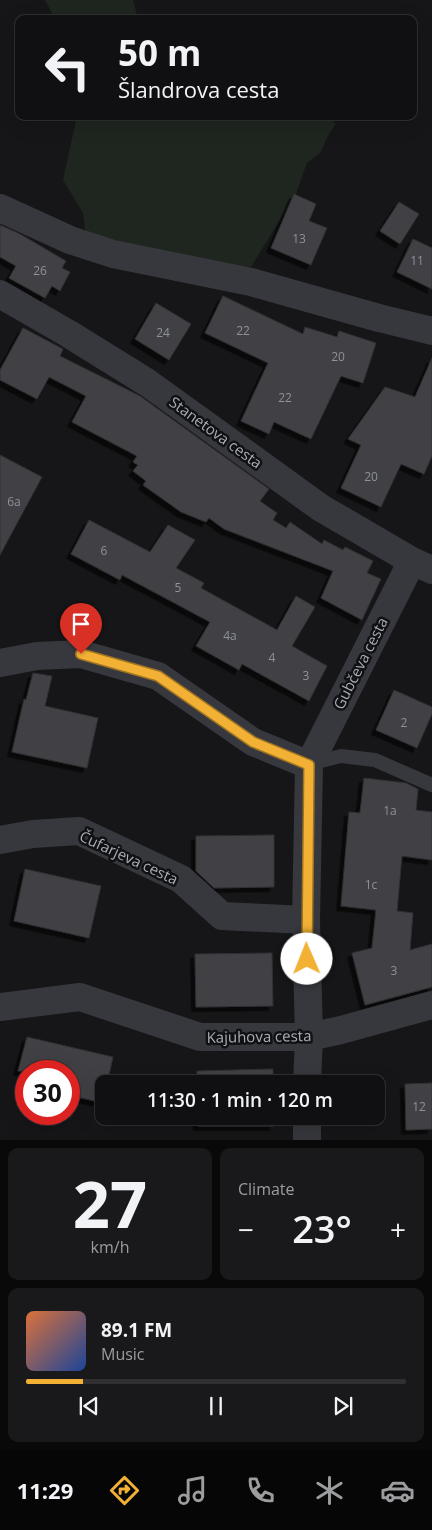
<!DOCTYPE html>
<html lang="en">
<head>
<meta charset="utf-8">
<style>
	:root { --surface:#101012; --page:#19191b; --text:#f1f3f6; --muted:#9c9d9f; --line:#303032; --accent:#f2b134 }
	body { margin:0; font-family:"Open Sans",sans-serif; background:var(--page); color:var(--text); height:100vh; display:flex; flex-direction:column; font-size:19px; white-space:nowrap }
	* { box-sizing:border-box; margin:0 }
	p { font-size:16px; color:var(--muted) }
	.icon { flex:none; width:28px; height:28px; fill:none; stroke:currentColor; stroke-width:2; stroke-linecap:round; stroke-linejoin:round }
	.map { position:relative; height:1140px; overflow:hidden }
	.sheet { display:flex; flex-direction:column; gap:8px; padding:8px; background:#09090a; flex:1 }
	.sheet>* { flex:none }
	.hud { position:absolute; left:15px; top:15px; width:402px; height:105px; border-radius:10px; box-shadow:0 5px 20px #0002,0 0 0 1px var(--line); background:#101012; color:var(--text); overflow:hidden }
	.speed { position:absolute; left:15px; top:1060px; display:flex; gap:10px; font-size:25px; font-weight:700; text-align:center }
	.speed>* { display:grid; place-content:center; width:65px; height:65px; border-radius:50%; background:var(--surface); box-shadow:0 5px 20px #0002,0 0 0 1px var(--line); line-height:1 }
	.speed .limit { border:8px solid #d22; background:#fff; color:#111 }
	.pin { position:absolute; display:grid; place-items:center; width:42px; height:42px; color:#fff; margin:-51px -21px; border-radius:50% 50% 50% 0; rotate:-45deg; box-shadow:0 0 5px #0007 }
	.pin .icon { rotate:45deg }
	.me { position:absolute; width:55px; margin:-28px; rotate:359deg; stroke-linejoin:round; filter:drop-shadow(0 0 4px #0008) }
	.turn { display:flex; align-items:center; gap:18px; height:105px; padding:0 20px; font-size:22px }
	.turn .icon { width:65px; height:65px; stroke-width:2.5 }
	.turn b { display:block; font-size:35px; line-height:42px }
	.big { font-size:38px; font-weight:600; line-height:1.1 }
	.sheet .tile { flex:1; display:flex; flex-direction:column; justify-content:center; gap:8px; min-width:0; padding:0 18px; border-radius:10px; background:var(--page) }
	.sheet .dial { align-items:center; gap:0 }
	.dial b { font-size:65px; line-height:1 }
	.song { display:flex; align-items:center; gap:15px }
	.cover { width:60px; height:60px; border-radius:8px; background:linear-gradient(135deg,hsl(20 70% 55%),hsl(220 70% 35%)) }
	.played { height:5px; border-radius:2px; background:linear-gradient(90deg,var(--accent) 15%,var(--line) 15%) }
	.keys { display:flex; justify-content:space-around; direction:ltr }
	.heat { display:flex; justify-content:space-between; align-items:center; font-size:28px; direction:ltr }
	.sheet .tiles { flex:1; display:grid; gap:8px; grid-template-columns:1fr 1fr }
	.tile:last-child { grid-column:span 2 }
	.trip { position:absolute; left:95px; top:1075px; width:290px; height:50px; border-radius:10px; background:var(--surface); box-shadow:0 5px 20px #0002,0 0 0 1px var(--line); font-weight:600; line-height:50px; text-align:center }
	.tab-bar { display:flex; height:80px; justify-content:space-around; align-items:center; background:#060607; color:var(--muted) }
	.tab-bar .icon { width:35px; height:35px }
	.tab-bar .active { color:var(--accent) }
	.tab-bar b { font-size:22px; color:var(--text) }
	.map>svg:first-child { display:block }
	.green { fill:#1e261f }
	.building { fill:#404145; stroke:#303034; filter:url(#shadow) }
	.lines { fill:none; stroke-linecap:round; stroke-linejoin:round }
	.lane { stroke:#37383d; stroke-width:14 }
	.street { stroke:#37383d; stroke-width:28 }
	.route-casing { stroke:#9d7322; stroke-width:12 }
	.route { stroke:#f2b134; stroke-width:9 }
	.labels { text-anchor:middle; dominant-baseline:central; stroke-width:5; stroke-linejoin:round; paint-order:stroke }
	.number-label { font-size:12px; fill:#8e929b }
	.street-label { font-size:15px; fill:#a8adb8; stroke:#111113 }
</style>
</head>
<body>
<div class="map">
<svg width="432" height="1140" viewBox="0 0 432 1140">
	<defs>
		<filter id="shadow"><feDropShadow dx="-4.5" dy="4.5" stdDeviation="0" flood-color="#0009"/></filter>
	</defs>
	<rect width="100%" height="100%" fill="#161618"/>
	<path class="green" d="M 45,0 L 133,0 L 138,19 L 55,19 Z
		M 77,116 L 326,116 L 336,124 L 330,132 L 320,153 L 307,163 L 296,194 L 251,267 L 207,264 L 86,236 L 83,213 L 63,180 Z"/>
	<path class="building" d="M 294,194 L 316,204 L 309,221 L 327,228 L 311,265 L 271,248 Z
		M 399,202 L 419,214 L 400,244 L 380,231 Z
		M 0,225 L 20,234 L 66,261 L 62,268 L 70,272 L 60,291 L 52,286 L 45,298 L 9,278 L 16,266 L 0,257 Z
		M 413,239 L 432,248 L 432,289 L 397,272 Z
		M 223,296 L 303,334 L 305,327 L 337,337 L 339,331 L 376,343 L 363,383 L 341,376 L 311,439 L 274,422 L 269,434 L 241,421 L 268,363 L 205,333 Z
		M 156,303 L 191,324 L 169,360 L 135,339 Z
		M 23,328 L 63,349 L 60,356 L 140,396 L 269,489 L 260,501 L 277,513 L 273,520 L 286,528 L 290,522 L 322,544 L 324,540 L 343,550 L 345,547 L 373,561 L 367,573 L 381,579 L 362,620 L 321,598 L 333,571 L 224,529 L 209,518 L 206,522 L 181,512 L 143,485 L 146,481 L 133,471 L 138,465 L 133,462 L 137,456 L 72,422 L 86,396 L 49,377 L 37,399 L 0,380 L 0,370 Z
		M 432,358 L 432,456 L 424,474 L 401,464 L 381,507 L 341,488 L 361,445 L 348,439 L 385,387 L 415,397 Z
		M 0,455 L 42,477 L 0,555 Z
		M 89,520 L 150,552 L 168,525 L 195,540 L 176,568 L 204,583 L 201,588 L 277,630 L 296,596 L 315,607 L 292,646 L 327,666 L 309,701 L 242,664 L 239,670 L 196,646 L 210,622 L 122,575 L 120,580 L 71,554 Z
		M 33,673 L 52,676 L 45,706 L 98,718 L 87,768 L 12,752 L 24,699 L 26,700 Z
		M 394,690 L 432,707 L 432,714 L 417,748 L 376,730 Z
		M 364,778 L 406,783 L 418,789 L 416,810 L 432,812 L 432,860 L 402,856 L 397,911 L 413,913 L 410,950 L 432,944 L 432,987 L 365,1005 L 352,953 L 372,948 L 376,910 L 341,906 L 349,812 L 360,813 Z
		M 274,835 L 274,887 L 214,888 L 196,871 L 196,836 Z
		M 25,869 L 101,886 L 89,938 L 14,921 Z
		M 272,953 L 273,1006 L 196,1007 L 195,954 Z
		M 27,1037 L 113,1057 L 107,1084 L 104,1084 L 103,1103 L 69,1095 L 69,1071 L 18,1071 Z
		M 273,1069 L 273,1084 L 197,1084 L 197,1071 Z
		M 432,1083 L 432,1129 L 406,1130 L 405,1084 Z
		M 197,1116 L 274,1116 L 274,1126 L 198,1126 Z"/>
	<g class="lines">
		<path class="lane" d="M 309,764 L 341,756 L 375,760 L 432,785"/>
		<path class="street" d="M 0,208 L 70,240 L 113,254 L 251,282 L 379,318 L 432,331
			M 0,294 L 69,334 L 148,383 L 321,508 L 412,561 L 432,570
			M 0,663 L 37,656 L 81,654 L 158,676 L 253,742 L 309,765
			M 0,840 L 33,834 L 79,831 L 181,879 L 222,916 L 306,920
			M 0,1007 L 80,997 L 200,1037 L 309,1037 L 341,1030 L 432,1005
			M 307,1084 L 309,1037 L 306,920 L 309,765 L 412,561
			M 307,1116 L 307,1140"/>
	</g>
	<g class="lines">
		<g class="route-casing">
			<path id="route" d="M 81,654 L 158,676 L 253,742 L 309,765 L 307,959"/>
		</g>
		<use href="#route" class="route"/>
	</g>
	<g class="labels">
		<g class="number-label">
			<text x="299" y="238">13</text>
			<text x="417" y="260">11</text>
			<text x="40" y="270">26</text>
			<text x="243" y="330">22</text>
			<text x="163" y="332">24</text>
			<text x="338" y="356">20</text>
			<text x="285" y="397">22</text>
			<text x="371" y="476">20</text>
			<text x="14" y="501">6a</text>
			<text x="104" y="550">6</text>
			<text x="178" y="587">5</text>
			<text x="230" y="635">4a</text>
			<text x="272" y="657">4</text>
			<text x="306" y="675">3</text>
			<text x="404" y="722">2</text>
			<text x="390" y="810">1a</text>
			<text x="371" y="884">1c</text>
			<text x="394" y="970">3</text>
			<text x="419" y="1106">12</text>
		</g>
		<g class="street-label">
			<text transform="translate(216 432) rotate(36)">Stanetova cesta</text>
			<text transform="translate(360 663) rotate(-63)">Gubčeva cesta</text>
			<text transform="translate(129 857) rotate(25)">Čufarjeva cesta</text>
			<text transform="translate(259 1036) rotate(-1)">Kajuhova cesta</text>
		</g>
	</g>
</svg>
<div class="speed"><div class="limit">30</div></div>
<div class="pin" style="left:81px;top:654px;background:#d93025"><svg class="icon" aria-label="arrive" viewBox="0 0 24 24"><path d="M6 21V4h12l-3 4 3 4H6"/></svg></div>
<svg class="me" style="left:307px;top:959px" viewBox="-20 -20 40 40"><circle r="19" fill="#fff"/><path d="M0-13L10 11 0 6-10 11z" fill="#f2b134"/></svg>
<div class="trip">11:30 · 1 min · 120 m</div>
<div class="hud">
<div class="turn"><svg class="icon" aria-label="left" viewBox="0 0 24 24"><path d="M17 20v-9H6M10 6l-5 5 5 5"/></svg><div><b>50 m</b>Šlandrova cesta</div></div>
</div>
</div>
<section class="sheet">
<div class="tiles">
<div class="tile dial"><b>27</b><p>km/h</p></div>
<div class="tile"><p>Climate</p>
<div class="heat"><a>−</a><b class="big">23°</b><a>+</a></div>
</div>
<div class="tile">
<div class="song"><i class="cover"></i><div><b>89.1 FM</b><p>Music</p></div></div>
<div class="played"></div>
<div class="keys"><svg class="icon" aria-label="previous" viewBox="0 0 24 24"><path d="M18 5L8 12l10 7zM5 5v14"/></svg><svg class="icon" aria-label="pause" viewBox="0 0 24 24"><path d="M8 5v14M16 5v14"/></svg><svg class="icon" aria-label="next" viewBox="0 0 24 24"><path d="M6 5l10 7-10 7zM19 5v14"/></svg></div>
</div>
</div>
</section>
<nav class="tab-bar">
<b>11:29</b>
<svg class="icon active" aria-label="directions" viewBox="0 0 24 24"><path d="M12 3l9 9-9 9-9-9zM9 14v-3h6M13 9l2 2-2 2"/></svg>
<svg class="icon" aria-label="music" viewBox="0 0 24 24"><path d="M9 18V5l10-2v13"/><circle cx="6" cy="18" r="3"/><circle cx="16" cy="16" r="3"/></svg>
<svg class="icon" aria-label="phone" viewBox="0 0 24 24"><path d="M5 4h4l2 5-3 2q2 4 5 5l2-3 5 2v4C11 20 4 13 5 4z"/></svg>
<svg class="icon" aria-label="climate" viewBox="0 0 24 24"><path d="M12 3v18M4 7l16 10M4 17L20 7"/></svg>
<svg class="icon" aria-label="car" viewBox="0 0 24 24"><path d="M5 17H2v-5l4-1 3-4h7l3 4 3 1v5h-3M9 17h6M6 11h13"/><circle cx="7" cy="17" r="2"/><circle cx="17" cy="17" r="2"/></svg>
</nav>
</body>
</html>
